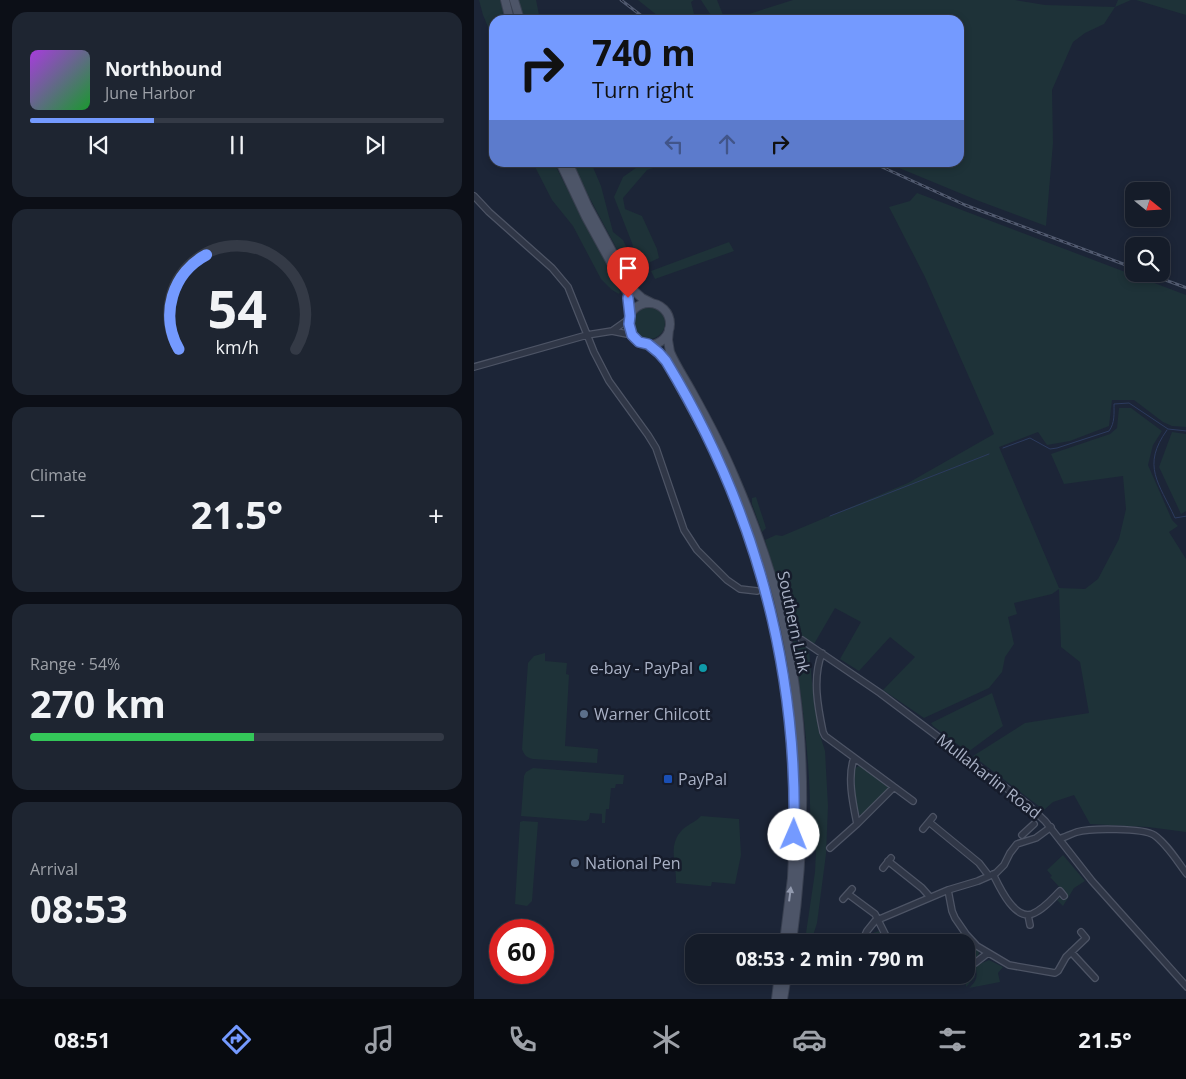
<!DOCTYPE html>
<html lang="en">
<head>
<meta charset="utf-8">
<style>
	:root { --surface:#151c29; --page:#1e2531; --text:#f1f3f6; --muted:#9da1a8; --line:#343a46; --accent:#749aff }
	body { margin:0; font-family:"Open Sans",sans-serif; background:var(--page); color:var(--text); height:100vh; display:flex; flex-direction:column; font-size:19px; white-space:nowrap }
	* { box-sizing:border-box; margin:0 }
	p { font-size:16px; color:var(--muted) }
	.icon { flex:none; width:28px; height:28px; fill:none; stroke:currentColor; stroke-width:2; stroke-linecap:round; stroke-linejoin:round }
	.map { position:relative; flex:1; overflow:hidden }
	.details { display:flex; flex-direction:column; gap:12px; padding:12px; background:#0c0f17; width:474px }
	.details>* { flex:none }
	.top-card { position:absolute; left:15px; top:15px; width:475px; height:152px; border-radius:15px; box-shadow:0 2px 8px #0003,0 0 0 1px var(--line); background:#749aff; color:#111; overflow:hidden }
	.needle { width:32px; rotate:108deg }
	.controls { position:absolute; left:651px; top:182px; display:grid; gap:10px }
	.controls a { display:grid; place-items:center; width:45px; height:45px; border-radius:10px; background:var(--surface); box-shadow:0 2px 8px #0003,0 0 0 1px var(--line); font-size:25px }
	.speed { position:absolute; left:15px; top:919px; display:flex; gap:10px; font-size:25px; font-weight:700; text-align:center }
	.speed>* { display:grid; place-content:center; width:65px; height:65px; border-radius:50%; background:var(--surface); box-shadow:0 2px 8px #0003,0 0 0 1px var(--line); line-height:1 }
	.speed .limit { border:8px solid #d22; background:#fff; color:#111 }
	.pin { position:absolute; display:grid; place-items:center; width:42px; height:42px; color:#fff; margin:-51px -21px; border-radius:50% 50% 50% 0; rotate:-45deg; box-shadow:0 0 5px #0007 }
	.pin .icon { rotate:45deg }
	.me { position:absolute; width:55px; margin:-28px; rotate:1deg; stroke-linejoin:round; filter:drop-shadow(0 0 4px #0008) }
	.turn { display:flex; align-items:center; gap:18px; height:105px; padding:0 20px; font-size:22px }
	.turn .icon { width:65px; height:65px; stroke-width:2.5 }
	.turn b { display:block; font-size:35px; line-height:42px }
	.lanes { display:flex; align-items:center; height:48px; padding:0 20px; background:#0003; justify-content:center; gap:25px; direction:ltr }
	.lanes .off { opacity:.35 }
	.big { font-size:38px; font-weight:700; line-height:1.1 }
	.details .card { flex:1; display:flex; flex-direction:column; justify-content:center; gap:8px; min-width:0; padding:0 18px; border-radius:15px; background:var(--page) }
	.details .dial { align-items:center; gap:0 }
	.dial svg { height:130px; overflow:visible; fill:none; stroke:var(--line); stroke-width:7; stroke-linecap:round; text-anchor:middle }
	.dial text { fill:var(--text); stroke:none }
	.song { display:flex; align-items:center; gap:15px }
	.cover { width:60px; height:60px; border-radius:8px; background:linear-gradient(135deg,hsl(280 70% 55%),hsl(130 70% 35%)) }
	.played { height:5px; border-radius:2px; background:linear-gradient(90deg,var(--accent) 30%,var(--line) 30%) }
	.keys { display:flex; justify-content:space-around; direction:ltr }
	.heat { display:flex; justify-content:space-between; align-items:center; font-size:28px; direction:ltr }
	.charge { height:8px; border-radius:4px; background:linear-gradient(90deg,#34c759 54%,var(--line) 0) }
	.trip { position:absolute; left:211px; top:934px; width:290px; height:50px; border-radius:15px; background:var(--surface); box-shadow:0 2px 8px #0003,0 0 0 1px var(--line); font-weight:700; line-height:50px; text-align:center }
	.tab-bar { display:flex; height:80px; justify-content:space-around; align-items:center; background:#080b10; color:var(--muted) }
	.tab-bar .icon { width:35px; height:35px }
	.tab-bar .on { color:var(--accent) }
	.tab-bar b { font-size:22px; color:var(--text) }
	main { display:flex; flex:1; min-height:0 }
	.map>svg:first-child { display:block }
	.green { fill:#1e3238 }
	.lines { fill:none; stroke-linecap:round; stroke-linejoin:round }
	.stream { stroke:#2c3b5e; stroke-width:1 }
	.minor-casing { stroke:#4d5465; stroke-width:8 }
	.major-casing { stroke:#394050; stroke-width:10 }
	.minor { stroke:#303747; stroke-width:5.5 }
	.major { stroke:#4d5568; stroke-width:8 }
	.rail-casing { stroke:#515a6f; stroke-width:3 }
	.rail { stroke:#161c2b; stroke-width:1; stroke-dasharray:4; stroke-linecap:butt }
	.oneway { fill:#929aae }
	.route-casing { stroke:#4b64a6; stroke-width:12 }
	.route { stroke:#749aff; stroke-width:9 }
	.culture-dot { fill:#0f9aa8; stroke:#161c2b; stroke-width:2 }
	.service-dot { fill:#5c6f8a; stroke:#161c2b; stroke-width:2 }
	.transit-dot { fill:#1a4fb4; stroke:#161c2b; stroke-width:2 }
	.labels { text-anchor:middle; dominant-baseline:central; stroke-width:5; stroke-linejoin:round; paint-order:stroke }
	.street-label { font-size:16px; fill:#a9b1c5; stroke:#161c2b }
	.poi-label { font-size:16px; fill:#a9b1c5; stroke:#161c2b; text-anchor:start }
</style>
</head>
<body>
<main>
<section class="details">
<div class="card">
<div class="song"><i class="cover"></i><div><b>Northbound</b><p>June Harbor</p></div></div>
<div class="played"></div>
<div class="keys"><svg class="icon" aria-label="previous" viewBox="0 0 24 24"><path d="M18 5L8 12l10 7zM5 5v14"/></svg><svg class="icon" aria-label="pause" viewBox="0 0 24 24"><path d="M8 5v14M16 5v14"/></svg><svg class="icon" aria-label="next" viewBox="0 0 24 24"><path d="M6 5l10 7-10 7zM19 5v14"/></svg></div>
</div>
<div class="card dial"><svg viewBox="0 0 100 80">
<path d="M14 69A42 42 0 1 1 86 69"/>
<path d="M14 69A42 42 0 0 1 31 11" stroke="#749aff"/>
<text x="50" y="56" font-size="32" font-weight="700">54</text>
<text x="50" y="72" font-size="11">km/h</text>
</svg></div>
<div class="card"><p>Climate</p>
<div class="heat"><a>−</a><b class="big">21.5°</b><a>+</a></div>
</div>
<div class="card"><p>Range · 54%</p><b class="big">270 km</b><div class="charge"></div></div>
<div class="card"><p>Arrival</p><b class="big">08:53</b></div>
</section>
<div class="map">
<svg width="713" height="999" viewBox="0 0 713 999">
	<rect width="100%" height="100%" fill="#1c2537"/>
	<path class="green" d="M 5,0 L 26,0 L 32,20 L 20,20 L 20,41 L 9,15 Z
		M 43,0 L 62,0 L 66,20 L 49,20 Z
		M 164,0 L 220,0 L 217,2 L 220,14 L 212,20 L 189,20 Z
		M 227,0 L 243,0 L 251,20 L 240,20 Z
		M 319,0 L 541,0 L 571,5 L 641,7 L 644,0 L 657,0 L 641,7 L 630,24 L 611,33 L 599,42 L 578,90 L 579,143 L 572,226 L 505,201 L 413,163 L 485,162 L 485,20 L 256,20 Z
		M 662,0 L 712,0 L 712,15 Z
		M 59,163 L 80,163 L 141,281 L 146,292 L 145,294 L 138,290 L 127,279 L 99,226 L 78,200 Z
		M 97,163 L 116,163 L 118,165 L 127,186 L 139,232 L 149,240 L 156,255 L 161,256 L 158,243 L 140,197 L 149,177 L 169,163 L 195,163 L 173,170 L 149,198 L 151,209 L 168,216 L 183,249 L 185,258 L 155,272 Z
		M 443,193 L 712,295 L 712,427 L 698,426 L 689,422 L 660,400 L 638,400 L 635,426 L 596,441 L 573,445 L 564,432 L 525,447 L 585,588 L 611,589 L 624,579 L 645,539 L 652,509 L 649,476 L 590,484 L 577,454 L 636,434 L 643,428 L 645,408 L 657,408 L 688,431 L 679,445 L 674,465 L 698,520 L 704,526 L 695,532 L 712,559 L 712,832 L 674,827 L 616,824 L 600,795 L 579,802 L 570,810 L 499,756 L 551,723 L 615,713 L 606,662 L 587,647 L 585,589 L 578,594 L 540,603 L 543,614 L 534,617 L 540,644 L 531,657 L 528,672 L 515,688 L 450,718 L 409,690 L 441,657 L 416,637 L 385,671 L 366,659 L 387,622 L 361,608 L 340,644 L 317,633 L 291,540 L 302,535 L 308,536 L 434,483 L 520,434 L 451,277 L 415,207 L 436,201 Z
		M 255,242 L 260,251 L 181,279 L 177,271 Z
		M159 323a16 16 0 1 1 32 0a16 16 0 1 1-32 0Z
		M 698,432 L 712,434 L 712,511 L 707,514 L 685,467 Z
		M 282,497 L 292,528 L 288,532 L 278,504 L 278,498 Z
		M 320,640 L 335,650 L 340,703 L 345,732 L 351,751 L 354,806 L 352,854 L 343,923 L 337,942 L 332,942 L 331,940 L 341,872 L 342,851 L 336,845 C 338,777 330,709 319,642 Z
		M 71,653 L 71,661 L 93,663 L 92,674 L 95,675 L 91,746 L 124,749 L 123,763 L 59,759 C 53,758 50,755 48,749 L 54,663 L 60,656 Z
		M 518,693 L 529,726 L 494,752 L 459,726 L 457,723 Z
		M 386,765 L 414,785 L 415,789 L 388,815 L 385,814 L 382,811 L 380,769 Z
		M 59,768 L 150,775 L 149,784 L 142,784 L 141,788 L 137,788 L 135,809 L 132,809 L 131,823 L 128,823 L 128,814 L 116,813 L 115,819 L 112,821 L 47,816 L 50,776 L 52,772 Z
		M 227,816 L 265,819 L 267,855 L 261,884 L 238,882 L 237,886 L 234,886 L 202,883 C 203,865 193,846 208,830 C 214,824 222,822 227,816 Z
		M 49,821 L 64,822 L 58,901 L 53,906 L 41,904 L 46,822 Z
		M 589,855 L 611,881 L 600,888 L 589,906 L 583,900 L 586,898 L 588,900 L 593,895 L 576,877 L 578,876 L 573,870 Z
		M 405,931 L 410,942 L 400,942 L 396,934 Z
		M 489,940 L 496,942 L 505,951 L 504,958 L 493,962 L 492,942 L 486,942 Z
		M 515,960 L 529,967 L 524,973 L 526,982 L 495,988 C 503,981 504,976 501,966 Z
		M 499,967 L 501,977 L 492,987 L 491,975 L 492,975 L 493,968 Z"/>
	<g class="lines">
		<path class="stream" d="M 693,430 C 667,466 685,483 701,518 L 713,516
			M 529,448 L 556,438 L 576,449 L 583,448 L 635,431 C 641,423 640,413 640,404 L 655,403 L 694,429 L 713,431
			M 356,516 L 515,454"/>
		<g class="minor-casing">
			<path id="minor" d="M 0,196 L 15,212 L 78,268 L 94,287 L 120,352 L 135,381 L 174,435 L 182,448 L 210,530 L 223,550 L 253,580 L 266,589 L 283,591
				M 138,331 L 155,319
				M 0,367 L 113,335 L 138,331 L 158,335
				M 328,640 L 406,693 L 552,803 L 571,821 L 618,881 L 713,987
				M 348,653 C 338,678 344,708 349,732 L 351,736 L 439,801
				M 380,758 C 373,777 379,804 383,824 L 420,787
				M 455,822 L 505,863 L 515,876
				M 449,829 L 459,817
				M 548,835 L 560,824
				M 585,839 C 591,837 597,834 603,832 C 616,828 669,828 680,835 C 693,844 703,861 713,874
				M 356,848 L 383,824
				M 414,861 L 448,888 L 456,897
				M 409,868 L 417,858
				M 519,874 C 525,886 540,920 558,914 C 569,910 578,899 586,891 L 590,896
				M 474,890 L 478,911 L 481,918 L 492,934 L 503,946 L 535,965 L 581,973 L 584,971 L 592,957 L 612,938 L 607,932
				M 374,894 L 401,914 L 415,942
				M 369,899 L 378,889
				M 554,915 L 556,925
				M 340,941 L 344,942
				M 388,942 L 393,931 L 401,921 L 474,890 L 504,881 L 522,873 L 530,865 L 536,853 L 543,844 L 562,838 L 577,827
				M 481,942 L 492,934
				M 597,952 L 621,978
				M 492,965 L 501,963 L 514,953
				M 385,975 L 393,976 L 401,975"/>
		</g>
		<g class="major-casing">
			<path id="major" d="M 31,0 L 36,20
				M 40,0 L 46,20
				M 86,162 L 112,217 L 153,292 L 156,316
				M 94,162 L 114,207 L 159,290 L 168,298 L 178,303
				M154 324a21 21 0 1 1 42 0a21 21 0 1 1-42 0Z
				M 195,329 L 194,340 L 196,352 C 202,366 211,379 218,392 C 233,419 248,447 260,476 C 279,520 296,566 307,612 C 333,720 333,833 318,942
				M 174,344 L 192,361 L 244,457 L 277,542 L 302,630 L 314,709 L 320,778 L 321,813 L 318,878 L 310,942
				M 302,999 L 305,975
				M 309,999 L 313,975"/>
		</g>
		<use href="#minor" class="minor"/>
		<use href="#major" class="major"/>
		<g class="rail-casing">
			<path id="rail" d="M 147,0 L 173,20
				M 397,162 L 491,205 L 660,268
				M 675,274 L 713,288"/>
		</g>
		<use href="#rail" class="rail"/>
	</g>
	<defs><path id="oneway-solid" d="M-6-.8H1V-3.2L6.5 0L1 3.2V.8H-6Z" transform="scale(1.25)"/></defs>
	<use class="oneway" href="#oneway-solid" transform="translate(316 894) rotate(-83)"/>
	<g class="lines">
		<g class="route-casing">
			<path id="route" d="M 154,298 L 156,316 L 155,324 L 158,335 L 165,342 L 174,344 L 185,353 L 192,361 C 280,506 324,666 320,835"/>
		</g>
		<use href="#route" class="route"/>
	</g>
	<circle class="culture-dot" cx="229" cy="668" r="5"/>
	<g class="service-dot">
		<circle cx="110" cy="714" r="5"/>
		<circle cx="101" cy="863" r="5"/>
	</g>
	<rect class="transit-dot" x="189" y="774" width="10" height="10" rx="2.5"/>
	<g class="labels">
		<g class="street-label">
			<text transform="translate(320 622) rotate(78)">Southern Link</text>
			<text transform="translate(515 776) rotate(38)">Mullaharlin Road</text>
		</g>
		<g class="poi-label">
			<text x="219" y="668" text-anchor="end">e-bay - PayPal</text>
			<text x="120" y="714">Warner Chilcott</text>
			<text x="204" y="779">PayPal</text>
			<text x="111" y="863">National Pen</text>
		</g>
	</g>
</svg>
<div class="controls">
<a><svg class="needle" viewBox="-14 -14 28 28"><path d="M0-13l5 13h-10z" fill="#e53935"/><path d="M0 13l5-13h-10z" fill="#9da1a8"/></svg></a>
<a><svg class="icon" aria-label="search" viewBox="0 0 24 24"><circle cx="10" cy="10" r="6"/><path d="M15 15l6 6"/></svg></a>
</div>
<div class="speed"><div class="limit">60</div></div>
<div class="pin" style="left:154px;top:298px;background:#d93025"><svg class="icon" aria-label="arrive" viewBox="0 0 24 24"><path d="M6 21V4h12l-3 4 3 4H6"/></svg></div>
<svg class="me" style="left:320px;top:835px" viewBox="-20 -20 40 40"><circle r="19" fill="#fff"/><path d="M0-13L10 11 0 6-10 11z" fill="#749aff"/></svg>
<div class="trip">08:53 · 2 min · 790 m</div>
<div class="top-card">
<div class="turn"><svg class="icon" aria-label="right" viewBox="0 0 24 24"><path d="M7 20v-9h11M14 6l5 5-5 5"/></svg><div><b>740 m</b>Turn right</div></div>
<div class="lanes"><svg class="icon off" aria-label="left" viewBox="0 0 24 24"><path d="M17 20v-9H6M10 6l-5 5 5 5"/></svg><svg class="icon off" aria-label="ahead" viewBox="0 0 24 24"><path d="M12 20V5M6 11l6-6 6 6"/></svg><svg class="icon" aria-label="right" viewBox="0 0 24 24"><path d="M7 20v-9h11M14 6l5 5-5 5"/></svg></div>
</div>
</div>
</main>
<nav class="tab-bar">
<b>08:51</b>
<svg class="icon on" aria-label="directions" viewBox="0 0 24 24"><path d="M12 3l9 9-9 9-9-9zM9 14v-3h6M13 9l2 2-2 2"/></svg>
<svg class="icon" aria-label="music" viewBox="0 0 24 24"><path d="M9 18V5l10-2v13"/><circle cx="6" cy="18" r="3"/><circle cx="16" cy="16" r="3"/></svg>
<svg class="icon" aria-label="phone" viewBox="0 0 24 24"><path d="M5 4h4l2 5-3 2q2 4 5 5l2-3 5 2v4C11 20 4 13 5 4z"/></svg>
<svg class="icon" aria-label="climate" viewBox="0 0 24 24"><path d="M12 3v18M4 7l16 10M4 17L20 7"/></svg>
<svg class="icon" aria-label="car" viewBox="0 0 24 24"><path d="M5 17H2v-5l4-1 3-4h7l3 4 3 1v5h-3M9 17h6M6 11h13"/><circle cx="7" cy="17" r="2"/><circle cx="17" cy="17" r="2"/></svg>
<svg class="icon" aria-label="filters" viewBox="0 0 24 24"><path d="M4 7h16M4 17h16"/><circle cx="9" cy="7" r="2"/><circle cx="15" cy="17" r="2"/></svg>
<b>21.5°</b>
</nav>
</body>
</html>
